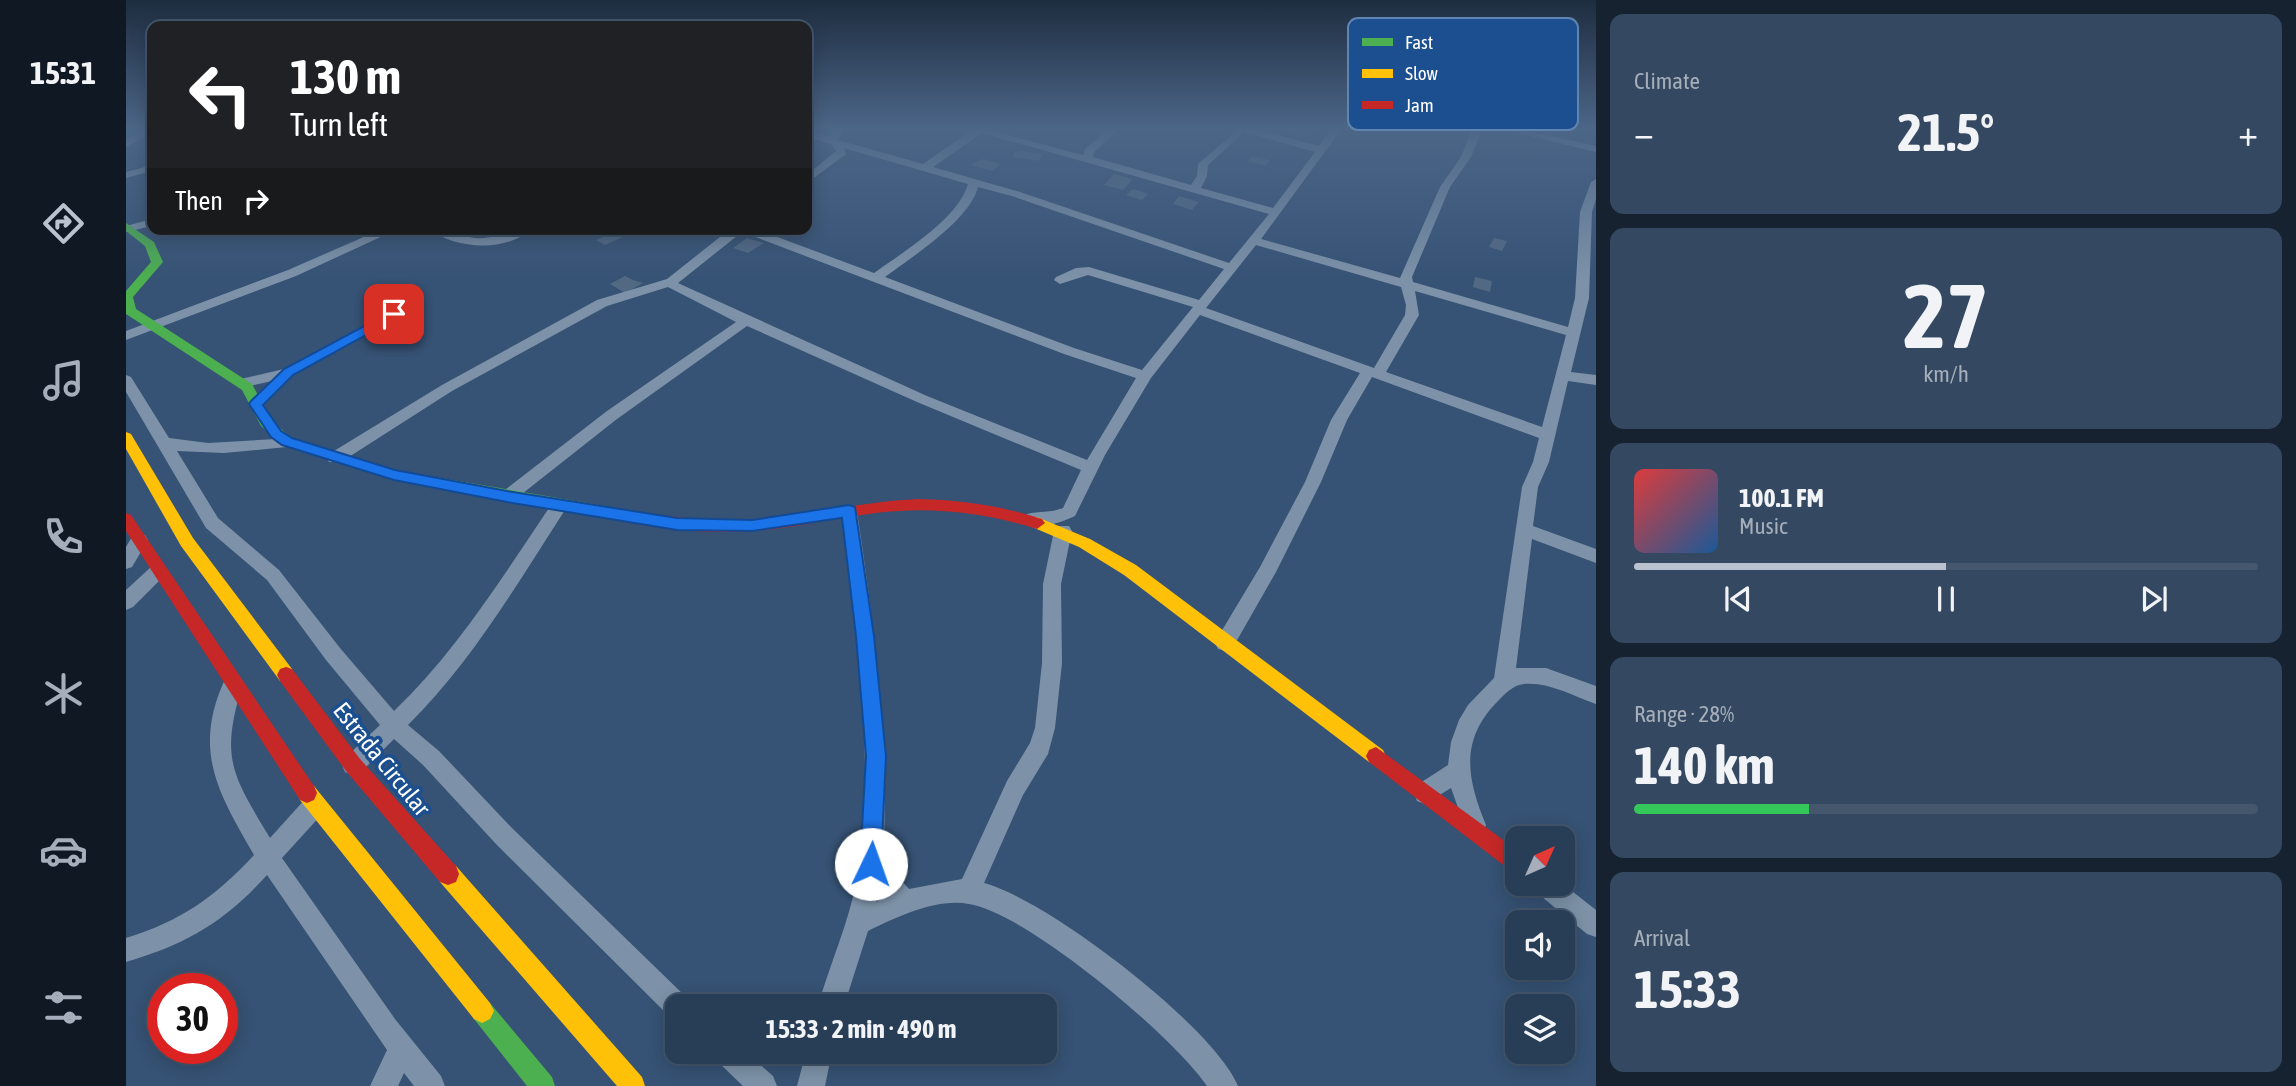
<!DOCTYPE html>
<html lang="en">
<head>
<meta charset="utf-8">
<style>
	:root { --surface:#283e57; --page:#344961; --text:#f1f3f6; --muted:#a5aeba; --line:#44576d; --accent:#b9c2ce }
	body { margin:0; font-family:"Asap Condensed",sans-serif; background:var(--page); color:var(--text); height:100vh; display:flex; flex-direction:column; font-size:26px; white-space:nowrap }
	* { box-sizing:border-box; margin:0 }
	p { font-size:23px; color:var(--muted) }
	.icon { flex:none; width:38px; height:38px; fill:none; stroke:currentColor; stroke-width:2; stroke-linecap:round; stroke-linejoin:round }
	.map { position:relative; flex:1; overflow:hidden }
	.sheet { display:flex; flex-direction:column; gap:14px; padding:14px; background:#162230; width:700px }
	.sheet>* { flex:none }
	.hud { position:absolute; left:21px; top:21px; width:665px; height:214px; border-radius:14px; box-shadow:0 4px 18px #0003,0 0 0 2px var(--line); background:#202124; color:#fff; overflow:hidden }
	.needle { width:46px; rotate:45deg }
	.buttons { position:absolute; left:1379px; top:826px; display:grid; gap:14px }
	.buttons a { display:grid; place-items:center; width:70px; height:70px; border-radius:14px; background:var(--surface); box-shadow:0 4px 18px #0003,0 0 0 2px var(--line); font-size:35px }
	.speed { position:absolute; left:21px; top:973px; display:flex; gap:14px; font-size:35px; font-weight:700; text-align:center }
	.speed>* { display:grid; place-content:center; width:91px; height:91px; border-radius:50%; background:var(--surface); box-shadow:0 4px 18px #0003,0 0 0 2px var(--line); line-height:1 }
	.speed .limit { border:10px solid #d22; background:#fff; color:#111 }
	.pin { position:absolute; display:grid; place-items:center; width:60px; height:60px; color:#fff; margin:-30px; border-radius:14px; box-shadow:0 4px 10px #0006 }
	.me { position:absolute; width:77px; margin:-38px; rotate:3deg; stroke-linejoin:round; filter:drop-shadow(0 0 5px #0008) }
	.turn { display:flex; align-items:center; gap:24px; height:147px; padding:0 28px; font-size:32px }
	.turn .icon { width:91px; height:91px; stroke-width:2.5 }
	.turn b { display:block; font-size:49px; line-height:60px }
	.then { display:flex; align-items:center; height:66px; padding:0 28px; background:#0003; gap:14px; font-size:26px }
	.big { font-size:52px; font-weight:700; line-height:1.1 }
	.sheet .tile { flex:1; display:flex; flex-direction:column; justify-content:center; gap:10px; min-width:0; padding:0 24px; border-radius:14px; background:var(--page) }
	.sheet .dial { align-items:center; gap:0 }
	.dial b { font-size:91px; line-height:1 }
	.song { display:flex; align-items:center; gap:21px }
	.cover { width:84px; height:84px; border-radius:10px; background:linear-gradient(135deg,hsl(0 70% 55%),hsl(210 70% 35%)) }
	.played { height:7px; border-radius:4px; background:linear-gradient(90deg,var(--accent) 50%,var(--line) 50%) }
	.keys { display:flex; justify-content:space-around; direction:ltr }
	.heat { display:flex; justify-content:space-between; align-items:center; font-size:38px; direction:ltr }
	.charge { height:10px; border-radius:5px; background:linear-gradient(90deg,#34c759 28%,var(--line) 0) }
	.trip { position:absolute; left:539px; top:994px; width:392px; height:70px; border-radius:14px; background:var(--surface); box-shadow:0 4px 18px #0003,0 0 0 2px var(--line); font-weight:700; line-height:70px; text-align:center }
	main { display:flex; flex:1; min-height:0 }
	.tab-bar { display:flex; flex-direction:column; width:126px; justify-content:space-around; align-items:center; background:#101923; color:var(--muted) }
	.tab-bar .icon { width:49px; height:49px }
	.tab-bar .active { color:var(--accent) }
	.tab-bar b { font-size:32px; color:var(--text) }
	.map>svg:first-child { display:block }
	.building { fill:#526984 }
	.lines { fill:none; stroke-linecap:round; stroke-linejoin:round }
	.street { fill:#7d92a8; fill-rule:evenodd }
	.fast { fill:#4caf50; fill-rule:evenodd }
	.slow { fill:#ffc107; fill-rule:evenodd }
	.jam { fill:#c62828; fill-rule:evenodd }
	.route { fill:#1a73e8; stroke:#114b97; stroke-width:2 }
	.labels { text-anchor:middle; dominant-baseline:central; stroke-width:7; stroke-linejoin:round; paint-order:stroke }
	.near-street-label { font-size:24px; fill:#fff; stroke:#1b4f8f }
	.key { fill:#1b4f8f; stroke:#5f84b1; stroke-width:2 }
	.key-label { font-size:19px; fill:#fff }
</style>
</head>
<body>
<main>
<nav class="tab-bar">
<b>15:31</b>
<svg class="icon active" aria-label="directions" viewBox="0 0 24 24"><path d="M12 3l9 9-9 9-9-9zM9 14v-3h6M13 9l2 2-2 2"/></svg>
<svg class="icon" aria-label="music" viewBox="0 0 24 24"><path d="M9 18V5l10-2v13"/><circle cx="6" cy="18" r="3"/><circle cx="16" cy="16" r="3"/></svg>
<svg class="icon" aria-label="phone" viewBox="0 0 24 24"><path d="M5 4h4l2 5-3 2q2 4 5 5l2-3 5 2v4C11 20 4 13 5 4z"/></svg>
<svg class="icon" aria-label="climate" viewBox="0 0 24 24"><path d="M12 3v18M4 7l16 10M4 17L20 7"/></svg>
<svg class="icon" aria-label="car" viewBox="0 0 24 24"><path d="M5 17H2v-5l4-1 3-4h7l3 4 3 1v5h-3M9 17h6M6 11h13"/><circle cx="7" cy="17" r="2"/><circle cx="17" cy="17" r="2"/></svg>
<svg class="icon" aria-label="filters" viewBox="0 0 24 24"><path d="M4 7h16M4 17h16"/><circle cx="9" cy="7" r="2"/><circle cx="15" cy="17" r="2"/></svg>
</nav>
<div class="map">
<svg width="1470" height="1086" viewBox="0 0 1470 1086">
	<rect width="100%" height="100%" fill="#365274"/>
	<path class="building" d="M 1160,127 L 1167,127 L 1184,131 L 1181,136 L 1158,131 Z
		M 896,151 L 916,154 L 913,161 L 887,157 L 888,152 Z
		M 1126,156 L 1144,160 L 1139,166 L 1122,161 Z
		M 857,159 L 874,164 L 866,171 L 844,165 Z
		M 988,174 L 1007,179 L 997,190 L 978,185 Z
		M 1007,189 L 1022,194 L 1016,200 L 1000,195 Z
		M 1053,196 L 1073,202 L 1066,210 L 1047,204 Z
		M 490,231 L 499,236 L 479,245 L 470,240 Z
		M 621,238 L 638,243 L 622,253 L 607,248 Z
		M 1368,238 L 1381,241 L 1376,251 L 1363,247 Z
		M 499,276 L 507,280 L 517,283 L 499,293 L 484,284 Z
		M 1349,277 L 1366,281 L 1364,292 L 1347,287 Z"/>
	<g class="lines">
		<path class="street" d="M 22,127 L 26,127 L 26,133 L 0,147 L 0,140 Z
			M 709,127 L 719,127 L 712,140 L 797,164 L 850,127 L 957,155 L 959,149 L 985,127 L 996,127 L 968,152 L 967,157 L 1065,185 L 1071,176 L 1072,164 L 1107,134 L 1109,130 L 1104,127 L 1121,127 L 1193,146 L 1207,127 L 1217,127 L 1135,239 L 1274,278 L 1314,187 L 1335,157 L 1347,127 L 1357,127 L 1345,157 L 1324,187 L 1286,277 L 1287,282 L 1442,327 L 1449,298 L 1454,212 L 1465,182 L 1470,179 L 1470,199 L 1466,212 L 1463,298 L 1445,372 L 1470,375 L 1470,385 L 1442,381 L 1423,462 L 1412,487 L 1407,526 L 1470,549 L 1470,563 L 1406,539 L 1390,668 L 1420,668 L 1470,686 L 1470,704 C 1447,696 1423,682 1398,684 C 1387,685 1379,694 1372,701 C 1333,740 1341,779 1360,825 L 1357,833 L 1349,836 L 1341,833 L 1325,788 L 1299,804 L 1291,801 L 1288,793 L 1291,785 L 1322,765 L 1325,742 L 1333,720 L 1342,705 L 1368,678 L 1396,487 L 1407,462 L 1413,438 L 1246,377 L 1221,420 L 1195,482 L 1150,572 L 1106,649 L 1099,651 L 1092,649 L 1089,643 L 1092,637 L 1134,567 L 1179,482 L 1205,420 L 1234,373 L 1074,315 L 1025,378 L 979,455 L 949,516 C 933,523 918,529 901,524 L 898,519 L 901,514 C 913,511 924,513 937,508 L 955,470 L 791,402 L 621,326 L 491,419 L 387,501 L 375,501 L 373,497 L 375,493 L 481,411 L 610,322 L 542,287 L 481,306 L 326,391 L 215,462 L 203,462 L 201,458 L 203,454 L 316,385 L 471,300 L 541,279 L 604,229 L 630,229 L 748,273 C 777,252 832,219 842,184 L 718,148 L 720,154 L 681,183 L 681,175 L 710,151 L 705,144 L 681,137 L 681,131 L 703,137 ZM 1118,132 L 1189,152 L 1147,208 L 1075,188 L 1081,176 L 1082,165 ZM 856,133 L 1143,214 L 1103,263 L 894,192 L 807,167 ZM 852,187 L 886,196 L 1098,269 L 1073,300 L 963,267 L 950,268 L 930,277 L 928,280 L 934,284 L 962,275 L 1067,307 L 1016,370 L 948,348 L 759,277 C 787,256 843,221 852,187 ZM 616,232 L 938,354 L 1010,378 L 961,460 L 801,396 L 554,284 L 552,283 ZM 1130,245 L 1275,287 L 1280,305 L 1279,315 L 1248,368 L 1080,308 ZM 1289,291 L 1440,335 L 1416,427 L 1260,372 L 1293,315 Z
			M 1366,127 L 1385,127 L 1470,146 L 1470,152 Z
			M 26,165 L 26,171 L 0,178 L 0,172 Z
			M 26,219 L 26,226 L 0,232 L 0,226 Z
			M 256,229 L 272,229 L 170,276 L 0,340 L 0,331 L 162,270 Z
			M 303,229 C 318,229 328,235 343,237 C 361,241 377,234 394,229 L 400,233 C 375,252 327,248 303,229 Z
			M 289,298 L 294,299 L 294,305 L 168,375 L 135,407 L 125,407 L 123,404 L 146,381 L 115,388 L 108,383 L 110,380 L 158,369 Z
			M 0,375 L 5,377 L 43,438 L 82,443 L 167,438 L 169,442 L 167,446 L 161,447 L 98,453 L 51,451 L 92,518 L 153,570 L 214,648 L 268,711 C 331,651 379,573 427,502 L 439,502 L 441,506 L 439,510 C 391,584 345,663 282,725 L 313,751 L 386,828 L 560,997 L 564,1006 L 551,1006 L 551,1019 L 542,1015 L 370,844 L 297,765 L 268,739 L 235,772 L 227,775 L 219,772 L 216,765 L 219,758 L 254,725 L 200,660 L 141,580 L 80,528 L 0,392 Z
			M 723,505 L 731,511 C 748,627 764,742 757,860 L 783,889 L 836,879 L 881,781 L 904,743 L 909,728 L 916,663 L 917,584 L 928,531 L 931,526 L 943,526 L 946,531 L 935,584 L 936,663 L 929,728 L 922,754 L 897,795 L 858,883 C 922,900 1087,1026 1112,1086 L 1081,1086 C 1048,1037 901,913 843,904 C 810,898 771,917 742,931 L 718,1006 L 692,1006 C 704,963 723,923 731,878 C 751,758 729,631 715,511 ZM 752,890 L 759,898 L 750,902 Z
			M 13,533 L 19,535 L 22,540 L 6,567 L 0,569 L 0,547 L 7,535 Z
			M 32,564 L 38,566 L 41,571 L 38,576 L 7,607 L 0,610 L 0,590 L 26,566 Z
			M 107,674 L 114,677 L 117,683 C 94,758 105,773 144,838 L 181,797 L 189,794 L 197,797 L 200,805 L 197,813 L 156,858 L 269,1019 L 315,1076 L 319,1086 L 288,1086 L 278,1073 L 272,1086 L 244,1086 L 261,1050 L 141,875 C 99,922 59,945 0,962 L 0,938 C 55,921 89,897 128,855 C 91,791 66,749 100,677 Z
			M 1406,884 L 1437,884 L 1470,910 L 1470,937 L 1461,934 L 1410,892 Z
			M 587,1052 L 620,1052 L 647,1076 L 651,1086 L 617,1086 L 591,1061 Z
			M 680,1052 L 706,1052 L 699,1086 L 671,1086 Z"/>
		<path class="fast" d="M 0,223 L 28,242 L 37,262 L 7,297 L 10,309 L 126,384 L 145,420 L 166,439 L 268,470 L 491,508 L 496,510 L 499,514 L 496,518 L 491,520 L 268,480 L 156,445 L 135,426 L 116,390 L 0,314 L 0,291 L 25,262 L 19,246 L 0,231 Z
			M 356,999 L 364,1003 L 426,1077 L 429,1086 L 401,1086 L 348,1019 L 344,1011 L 348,1003 Z"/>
		<path class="slow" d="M 0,432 L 5,434 L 67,538 L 166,669 L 169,675 L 166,681 L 160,683 L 154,681 L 55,546 L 0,449 Z
			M 911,517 L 964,539 L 1010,565 L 1257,750 L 1260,756 L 1257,762 L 1250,765 L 1243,762 L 998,575 L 953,547 L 906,527 L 903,523 L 906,519 Z
			M 181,783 L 188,786 L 364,1003 L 368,1011 L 364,1019 L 356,1023 L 348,1019 L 174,800 L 171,793 L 174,786 Z
			M 322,863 L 330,866 L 516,1077 L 519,1086 L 491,1086 L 314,882 L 311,874 L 314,866 Z"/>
		<path class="jam" d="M 793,499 C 836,500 876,506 916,519 L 919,523 L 911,529 C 866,515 820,508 773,511 C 734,513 695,523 656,528 C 605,535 536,533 486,518 L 483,514 L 491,508 C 541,517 592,523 642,518 C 693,513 742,501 793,499 Z
			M 0,513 L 5,515 L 188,786 L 191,793 L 188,800 L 181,803 L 174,800 L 0,531 Z
			M 160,667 L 166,669 L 234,759 L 330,866 L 333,874 L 330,882 L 322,885 L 314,882 L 220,771 L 154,681 L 151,675 L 154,669 Z
			M 1250,747 L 1391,850 L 1391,873 L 1384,870 L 1243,762 L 1240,756 L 1243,750 Z"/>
	</g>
	<linearGradient id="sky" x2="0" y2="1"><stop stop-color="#1e2d40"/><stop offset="0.46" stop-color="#4c6688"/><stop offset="1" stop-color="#4c6688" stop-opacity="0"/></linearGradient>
	<rect width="1470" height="279" fill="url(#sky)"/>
	<path class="route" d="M 268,310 L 273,311 L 273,317 L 167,375 L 137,405 L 155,431 L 166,438 L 269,470 L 381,491 L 551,518 L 626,520 L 723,505 L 729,507 L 748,636 L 760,756 L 755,864 L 752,872 L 745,875 L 737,872 L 734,864 L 740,756 L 730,636 L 716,518 L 626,531 L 551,530 L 381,502 L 268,480 L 156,445 L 145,437 L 123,404 L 125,401 L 158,369 Z"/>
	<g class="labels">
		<g class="near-street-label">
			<text transform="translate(256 759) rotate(51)">Estrada Circular</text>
		</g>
	</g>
	<rect x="1222" y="18" width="230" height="112" rx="10" class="key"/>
	<rect x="1236" y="38" width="31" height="8" fill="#4caf50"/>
	<rect x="1236" y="69" width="31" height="9" fill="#ffc107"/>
	<rect x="1236" y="101" width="31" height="8" fill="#c62828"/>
	<g class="key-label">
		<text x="1279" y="49">Fast</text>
		<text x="1279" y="80">Slow</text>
		<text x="1279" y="112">Jam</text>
	</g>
</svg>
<div class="buttons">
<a><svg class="needle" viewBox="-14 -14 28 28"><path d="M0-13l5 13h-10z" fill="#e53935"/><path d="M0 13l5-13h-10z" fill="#a5aeba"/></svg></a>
<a><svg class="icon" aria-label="sound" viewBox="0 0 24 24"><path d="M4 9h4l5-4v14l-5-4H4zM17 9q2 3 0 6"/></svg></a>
<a><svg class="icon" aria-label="layers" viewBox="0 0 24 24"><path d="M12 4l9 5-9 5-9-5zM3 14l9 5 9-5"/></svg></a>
</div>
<div class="speed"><div class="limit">30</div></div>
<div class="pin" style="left:268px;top:314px;background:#d93025"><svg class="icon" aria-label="arrive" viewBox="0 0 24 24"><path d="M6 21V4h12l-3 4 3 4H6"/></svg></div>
<svg class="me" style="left:745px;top:864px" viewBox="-20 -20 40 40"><circle r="19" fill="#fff"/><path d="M0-13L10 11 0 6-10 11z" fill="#1a73e8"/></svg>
<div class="trip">15:33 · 2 min · 490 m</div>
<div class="hud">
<div class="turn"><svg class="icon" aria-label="left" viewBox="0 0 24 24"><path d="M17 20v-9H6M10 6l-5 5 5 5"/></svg><div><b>130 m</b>Turn left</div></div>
<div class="then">Then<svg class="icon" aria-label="right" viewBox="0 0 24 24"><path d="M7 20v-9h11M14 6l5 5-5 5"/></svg></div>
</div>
</div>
<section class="sheet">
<div class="tile"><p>Climate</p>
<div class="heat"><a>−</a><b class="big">21.5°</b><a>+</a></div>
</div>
<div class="tile dial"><b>27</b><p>km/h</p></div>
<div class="tile">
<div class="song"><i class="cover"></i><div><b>100.1 FM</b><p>Music</p></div></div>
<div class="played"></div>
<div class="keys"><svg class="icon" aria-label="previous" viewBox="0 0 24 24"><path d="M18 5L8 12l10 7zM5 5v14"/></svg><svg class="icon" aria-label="pause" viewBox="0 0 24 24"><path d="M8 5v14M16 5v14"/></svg><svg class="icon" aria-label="next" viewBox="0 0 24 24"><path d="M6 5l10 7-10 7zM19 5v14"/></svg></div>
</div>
<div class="tile"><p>Range · 28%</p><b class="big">140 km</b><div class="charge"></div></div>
<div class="tile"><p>Arrival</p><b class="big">15:33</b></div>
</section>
</main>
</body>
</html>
